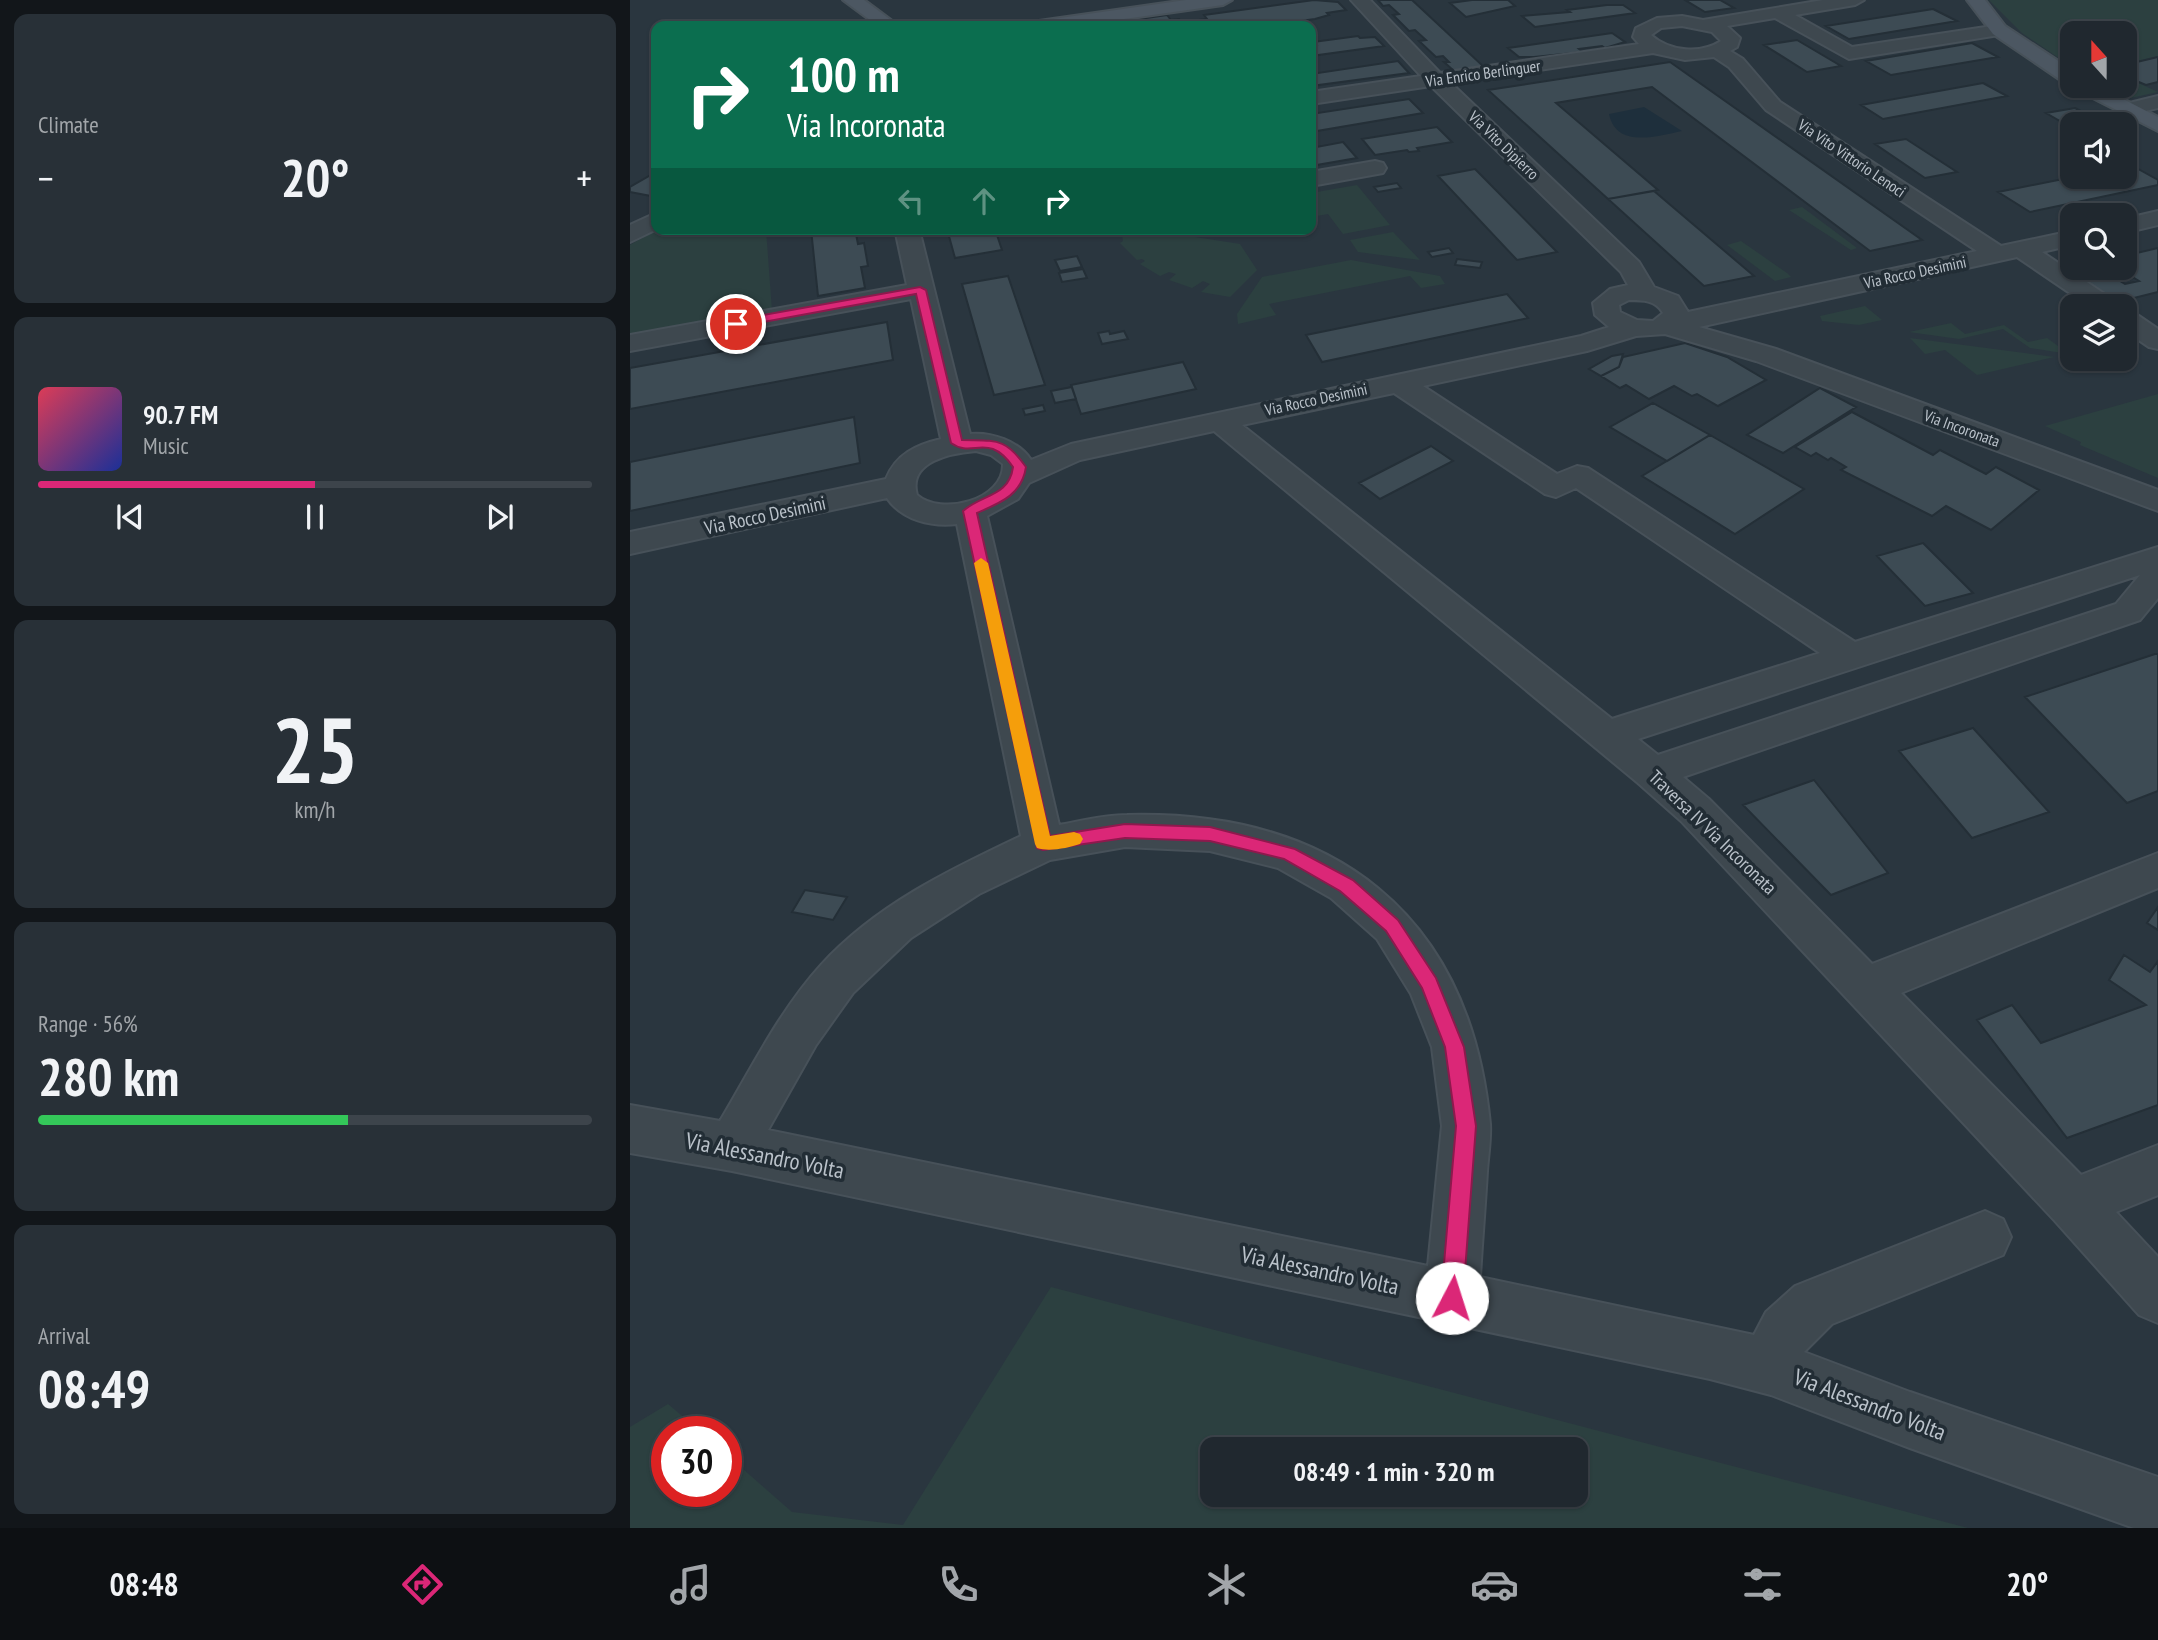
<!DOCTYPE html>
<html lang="en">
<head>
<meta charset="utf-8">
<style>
	:root { --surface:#20282f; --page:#283037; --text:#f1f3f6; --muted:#a2a6aa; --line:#3d444b; --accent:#db2777 }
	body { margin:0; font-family:"PT Sans Narrow",sans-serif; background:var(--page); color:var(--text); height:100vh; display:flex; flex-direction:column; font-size:26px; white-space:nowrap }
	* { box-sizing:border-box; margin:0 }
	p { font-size:23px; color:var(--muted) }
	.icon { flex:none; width:38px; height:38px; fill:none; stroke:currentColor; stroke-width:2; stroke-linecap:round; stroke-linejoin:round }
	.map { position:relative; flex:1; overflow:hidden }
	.panel { display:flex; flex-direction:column; gap:14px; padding:14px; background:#12161a; width:630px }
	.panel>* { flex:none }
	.guide { position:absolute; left:21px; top:21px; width:665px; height:214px; border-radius:14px; box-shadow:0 2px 5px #0004,0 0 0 2px var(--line); background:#0b6e4f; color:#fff; overflow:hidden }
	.needle { width:46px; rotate:339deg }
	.controls { position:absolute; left:1430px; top:21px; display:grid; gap:14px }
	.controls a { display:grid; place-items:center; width:77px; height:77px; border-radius:14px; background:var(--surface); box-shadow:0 2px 5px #0004,0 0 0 2px var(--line); font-size:35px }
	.speed { position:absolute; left:21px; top:1416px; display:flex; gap:14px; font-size:35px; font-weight:700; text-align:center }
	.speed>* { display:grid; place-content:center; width:91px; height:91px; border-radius:50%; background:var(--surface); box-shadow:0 2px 5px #0004,0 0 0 2px var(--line); line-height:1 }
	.speed .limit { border:10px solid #d22; background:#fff; color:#111 }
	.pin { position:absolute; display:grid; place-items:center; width:60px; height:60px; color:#fff; margin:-30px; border:4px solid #fff; border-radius:50%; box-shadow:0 2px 7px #0007 }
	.me { position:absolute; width:77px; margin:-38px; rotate:5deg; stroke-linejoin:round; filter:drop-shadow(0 0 5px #0008) }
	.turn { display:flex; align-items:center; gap:24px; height:147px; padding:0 21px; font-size:32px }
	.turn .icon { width:91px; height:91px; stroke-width:2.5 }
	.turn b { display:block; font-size:49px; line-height:60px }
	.lanes { display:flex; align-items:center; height:66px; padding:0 21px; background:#0003; justify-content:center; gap:35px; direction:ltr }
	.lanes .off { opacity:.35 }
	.big { font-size:52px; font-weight:600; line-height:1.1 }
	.panel .widget { flex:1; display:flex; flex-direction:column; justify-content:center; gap:10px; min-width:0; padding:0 24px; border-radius:14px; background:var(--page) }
	.panel .dial { align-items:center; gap:0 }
	.dial b { font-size:91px; line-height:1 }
	.song { display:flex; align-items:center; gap:21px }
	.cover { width:84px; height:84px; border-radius:10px; background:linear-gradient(135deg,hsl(350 70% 55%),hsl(230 70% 35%)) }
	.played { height:7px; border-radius:4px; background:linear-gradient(90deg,var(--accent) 50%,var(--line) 50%) }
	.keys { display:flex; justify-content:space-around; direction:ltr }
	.heat { display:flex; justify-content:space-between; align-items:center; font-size:38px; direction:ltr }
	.charge { height:10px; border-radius:5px; background:linear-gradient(90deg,#34c759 56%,var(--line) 0) }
	.trip { position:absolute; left:570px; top:1437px; width:388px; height:70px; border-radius:14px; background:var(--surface); box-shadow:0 2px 5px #0004,0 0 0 2px var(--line); font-weight:600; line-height:70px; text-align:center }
	.menu { display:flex; height:112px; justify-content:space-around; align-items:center; background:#0d1013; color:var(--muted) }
	.menu .icon { width:49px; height:49px }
	.menu .active { color:var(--accent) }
	.menu b { font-size:32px; color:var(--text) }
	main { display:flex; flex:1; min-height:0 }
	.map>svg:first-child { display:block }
	.green { fill:#2c4040; fill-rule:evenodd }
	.water { fill:#1e2f3c }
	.building { fill:#3d4b54; stroke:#242f37; stroke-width:2; fill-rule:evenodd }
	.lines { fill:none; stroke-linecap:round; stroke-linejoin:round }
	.street-casing { stroke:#475159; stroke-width:4 }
	.secondary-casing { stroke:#475159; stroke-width:4 }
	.street { fill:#3e484f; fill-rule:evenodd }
	.secondary { fill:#4c5762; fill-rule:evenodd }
	.route { fill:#db2777; stroke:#8e194d; stroke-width:2 }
	.slow { fill:#f59e0b }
	.labels { text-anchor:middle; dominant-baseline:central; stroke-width:7; stroke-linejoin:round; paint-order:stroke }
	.far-street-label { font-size:16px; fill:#bac2ca; stroke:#222d35 }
	.street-label { font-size:19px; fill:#bac2ca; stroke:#222d35 }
	.near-street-label { font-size:23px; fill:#bac2ca; stroke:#222d35 }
</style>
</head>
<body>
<main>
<section class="panel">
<div class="widget"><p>Climate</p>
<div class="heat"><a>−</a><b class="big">20°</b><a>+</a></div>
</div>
<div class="widget">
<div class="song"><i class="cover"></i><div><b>90.7 FM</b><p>Music</p></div></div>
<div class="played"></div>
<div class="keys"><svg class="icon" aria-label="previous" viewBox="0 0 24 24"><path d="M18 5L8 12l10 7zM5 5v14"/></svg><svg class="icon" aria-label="pause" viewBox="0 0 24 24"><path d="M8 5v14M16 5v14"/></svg><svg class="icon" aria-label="next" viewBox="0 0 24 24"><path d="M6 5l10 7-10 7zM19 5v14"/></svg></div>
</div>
<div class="widget dial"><b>25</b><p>km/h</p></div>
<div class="widget"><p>Range · 56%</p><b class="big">280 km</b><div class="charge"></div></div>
<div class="widget"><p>Arrival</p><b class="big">08:49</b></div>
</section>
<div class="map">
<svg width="1528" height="1528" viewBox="0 0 1528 1528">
	<rect width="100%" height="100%" fill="#2a363f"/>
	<path class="green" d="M 1359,0 L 1528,0 L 1528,56 L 1495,64 L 1494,33 L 1442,33 L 1442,67 L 1392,33 Z
		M 1495,77 L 1528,92 L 1496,99 L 1473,86 L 1494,86 Z
		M 727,185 L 760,225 L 713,234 L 698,214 L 681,217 L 681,193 Z
		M 1172,207 L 1227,248 L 1221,250 L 1159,210 Z
		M 28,229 L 136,229 L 142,311 L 0,338 L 0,245 Z
		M 514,229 L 610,244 L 627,270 L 600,297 L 571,292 L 580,284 L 573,281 L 562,288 L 539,280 L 546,274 L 539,272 L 530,276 L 510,264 L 515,261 L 512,259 L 507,260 L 490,243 L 493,241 L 491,230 Z
		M 763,232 L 790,260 L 728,252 L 720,240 Z
		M 1111,241 L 1157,273 L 1161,277 L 1145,281 L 1097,245 Z
		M 721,260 L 810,276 L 815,284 L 791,288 L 780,276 L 639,304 L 646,315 L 608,324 L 607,314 L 632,277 Z
		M 1235,306 L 1252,320 L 1229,325 L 1192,321 L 1190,316 Z
		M 1321,323 L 1335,334 L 1374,325 L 1398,342 L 1417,338 L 1439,354 L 1400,348 L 1373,329 L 1329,339 L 1279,332 Z
		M 1280,338 L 1424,357 L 1347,375 L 1315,350 L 1295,354 Z
		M 1528,394 L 1528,478 L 1450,445 L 1451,442 L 1415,426 Z
		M 421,1287 L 1338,1528 L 0,1528 L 0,1427 L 38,1404 L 70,1431 L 37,1432 L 37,1491 L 96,1491 L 96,1454 L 162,1512 L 273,1525 ZM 583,1449 L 947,1449 L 947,1494 L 583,1494 Z"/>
	<path class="water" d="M 1014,107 L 1052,131 C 1025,137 986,148 979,114 Z"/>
	<path class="building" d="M 684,0 L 708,2 L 716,10 L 697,13 L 699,15 L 685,19 L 633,26 L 468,25 L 537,15 L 541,20 L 549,19 L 552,22 L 577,19 L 574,15 Z
		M 748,0 L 782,0 L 854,67 L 824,71 L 814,62 L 819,62 L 813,56 L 806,57 L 789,41 L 796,40 L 785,30 L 779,31 L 763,15 L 769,14 L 759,5 L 753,6 Z
		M 842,0 L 878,0 L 885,6 L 836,17 L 820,3 Z
		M 1055,0 L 1090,0 L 1104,8 L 1075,12 Z
		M 977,5 L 993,5 L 1005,13 L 905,27 L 892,16 L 940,12 L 937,10 Z
		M 1303,9 L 1327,21 L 1219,39 L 1196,26 Z
		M 982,33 L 995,42 L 975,48 L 972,46 L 949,49 L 953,52 L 904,57 L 889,57 L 878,48 Z
		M 728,36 L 730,38 L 745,37 L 754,46 L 681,56 L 681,45 L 686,45 L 683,42 Z
		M 1167,40 L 1211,66 L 1177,72 L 1134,45 Z
		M 1342,43 L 1368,57 L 1261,75 L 1236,61 Z
		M 1528,57 L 1528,82 L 1516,85 L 1494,76 L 1494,65 Z
		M 768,61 L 779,73 L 681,86 L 681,74 Z
		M 1040,62 L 1292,240 L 1240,251 L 1022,87 L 926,103 L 1028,190 L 978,199 L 858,90 Z
		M 1353,83 L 1377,96 L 1253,119 L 1231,105 Z
		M 779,99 L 793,113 L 681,132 L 681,114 Z
		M 1445,108 L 1475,124 L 1442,124 L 1442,128 L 1416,113 Z
		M 807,127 L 822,142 L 787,148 L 789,151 L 779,152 L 777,150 L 745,155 L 732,139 Z
		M 1276,139 L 1327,172 L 1295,178 L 1245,144 Z
		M 713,142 L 727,158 L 681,166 L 681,148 Z
		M 1501,165 L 1528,180 L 1528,185 L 1400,212 L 1368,192 L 1443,177 L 1494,177 L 1494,166 Z
		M 845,169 L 927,252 L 887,260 L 808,176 Z
		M 26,172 L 26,197 L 0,192 L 0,187 Z
		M 767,183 L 771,188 L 748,192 L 744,187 Z
		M 1024,191 L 1124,276 L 1074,286 L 978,199 Z
		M 181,229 L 225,229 L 228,244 L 234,243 L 238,266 L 231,267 L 235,288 L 188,296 Z
		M 317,229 L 365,229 L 372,250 L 325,258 Z
		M 819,248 L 823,253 L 802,257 L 798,252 Z
		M 1528,248 L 1528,292 L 1488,302 L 1437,269 L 1494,268 L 1494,256 ZM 1496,273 L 1509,281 L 1495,284 L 1482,276 Z
		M 447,256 L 452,267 L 430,271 L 425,260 Z
		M 827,259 L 852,262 L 850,268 L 825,265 Z
		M 453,269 L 457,278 L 432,282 L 429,273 Z
		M 378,276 L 415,385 L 364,395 L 332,284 Z
		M 877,294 L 898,318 L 692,362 L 676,335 Z
		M 257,322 L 263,360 L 0,409 L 0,368 Z
		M 479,331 L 480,334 L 494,331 L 498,339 L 472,344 L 468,333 Z
		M 1055,343 L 1097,357 L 1136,380 L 1088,406 L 1067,394 L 1062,396 L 1044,386 L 1019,399 L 996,385 L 990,388 L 971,376 L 989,367 L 993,357 Z
		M 993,354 L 989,367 L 971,376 L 959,369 L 982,356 Z
		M 553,362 L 566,389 L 451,414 L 441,385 Z
		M 442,387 L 446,399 L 425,403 L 421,391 Z
		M 1190,388 L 1226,407 L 1153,453 L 1117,435 Z
		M 1023,403 L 1080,435 L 1037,461 L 980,427 Z
		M 413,405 L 415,411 L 395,415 L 393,409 Z
		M 1222,412 L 1303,455 L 1310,450 L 1356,474 L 1366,467 L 1409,490 L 1361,530 L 1316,506 L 1302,516 L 1211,470 L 1216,467 L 1201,458 L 1198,460 L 1186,453 L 1181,456 L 1165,447 Z
		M 224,417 L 230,463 L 0,511 L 0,462 Z
		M 1080,435 L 1174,489 L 1105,534 L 1012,476 Z
		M 801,446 L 823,461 L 750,499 L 729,483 Z
		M 1293,543 L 1343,593 L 1295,606 L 1247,556 Z
		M 1525,654 L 1528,654 L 1528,791 L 1497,803 L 1395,697 Z
		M 1343,728 L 1419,812 L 1342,838 L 1269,751 Z
		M 1184,780 L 1258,873 L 1201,895 L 1113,805 Z
		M 175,890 L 217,897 L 203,920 L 162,912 Z
		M 1528,907 L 1528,930 L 1517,923 Z
		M 1494,955 L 1520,972 L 1528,961 L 1528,1105 L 1437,1138 L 1347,1020 L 1382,1005 L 1411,1043 L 1516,1005 L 1479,980 Z"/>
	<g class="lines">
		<g class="street-casing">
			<path id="street" d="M 721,0 L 740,0 L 810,73 L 1009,44 L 1003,37 L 1006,28 L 1027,18 L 1052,16 L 1073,20 L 1193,0 L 1234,0 L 1225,5 L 1165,15 L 1222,47 L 1369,25 L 1378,30 L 1369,35 L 1219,59 L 1145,18 L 1097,26 L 1110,38 L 1107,47 L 1100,51 L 1113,59 L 1150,102 L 1371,246 L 1442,231 L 1442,245 L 1412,252 L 1485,301 L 1489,306 L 1459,306 L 1387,257 L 1069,327 L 1146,349 L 1528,490 L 1528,511 L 1126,361 L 1035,334 L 1006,336 L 957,351 L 793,386 L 927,474 L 947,466 L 958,468 L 1225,642 L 1528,547 L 1528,598 L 1510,620 L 1053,777 L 1079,799 L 1242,964 L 1528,853 L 1528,888 L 1271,993 L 1451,1175 L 1528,1145 L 1528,1195 L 1486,1212 L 1528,1257 L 1528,1323 L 1509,1315 L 1425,1221 L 1051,821 L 1008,783 L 584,431 L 450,460 L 399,483 L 388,499 L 357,516 L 429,825 C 451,821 475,815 497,815 C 703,810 840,913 860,1124 C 861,1139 858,1156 857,1171 C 855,1207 852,1242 850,1277 L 1124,1335 L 1136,1312 L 1165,1286 L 1355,1211 L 1373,1219 L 1381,1237 L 1373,1255 L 1202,1324 L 1174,1352 L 1280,1392 L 1528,1477 L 1528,1528 L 1504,1528 L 1280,1448 L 1141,1395 L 1080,1379 L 102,1171 L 0,1153 L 0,1105 L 90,1121 C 121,1069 150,1010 191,965 C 246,905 319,870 391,836 L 327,524 C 301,527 272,520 257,498 L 0,554 L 0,532 L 256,479 C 266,454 286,445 311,439 L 281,299 L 0,351 L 0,335 L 277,285 L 265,229 L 289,229 L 340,434 C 361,432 389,441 401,460 L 441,444 L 951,336 L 979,327 L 965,315 L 963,303 L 980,289 L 998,285 L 991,272 L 801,86 L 681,104 L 681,92 L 791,76 ZM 1052,26 L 1082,32 L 1091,41 C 1071,54 1040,52 1021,35 L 1031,28 ZM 1023,53 L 1055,60 L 1084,57 L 1099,67 L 1136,110 L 1347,251 L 1058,312 L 1048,296 L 1024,287 L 1009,262 L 821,83 ZM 999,300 C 1012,300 1026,300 1033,313 L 1023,321 L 1007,320 L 990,312 L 989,305 ZM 764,393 L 915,494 L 926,497 L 946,488 L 1190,653 L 982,719 L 612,425 ZM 346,451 L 361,455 L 373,464 C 374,501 311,516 287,495 C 277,461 322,453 346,451 ZM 1510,575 L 1486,604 L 1028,755 L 1008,739 ZM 495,847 L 580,851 L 648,868 L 701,898 L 747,939 L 781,994 L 802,1047 L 812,1126 L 798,1266 L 138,1130 L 186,1045 L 223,993 L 281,938 L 349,894 L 420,860 Z
				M 1528,96 L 1528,108 L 1498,115 L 1491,113 L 1488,109 L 1491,105 Z
				M 745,161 L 753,163 L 756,168 L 753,173 L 681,186 L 681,172 Z
				M 1528,211 L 1528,225 L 1494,233 L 1494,219 Z
				M 26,213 L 27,229 L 0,242 L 0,225 Z
				M 1494,310 L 1503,312 L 1528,329 L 1528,349 L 1519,347 L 1494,330 Z"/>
		</g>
		<g class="secondary-casing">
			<path id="secondary" d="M 213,0 L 234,0 L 269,26 L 248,26 Z
				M 556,0 L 602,0 L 593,5 L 445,26 L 400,26 L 409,21 Z
				M 1337,0 L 1355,0 L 1375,26 L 1442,70 L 1442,85 L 1435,83 L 1363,34 Z
				M 1444,86 L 1468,86 L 1528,117 L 1528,131 L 1447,90 Z"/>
		</g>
		<use href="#street" class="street"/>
		<use href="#secondary" class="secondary"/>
	</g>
	<path class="route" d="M 290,287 L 296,290 L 332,440 C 366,441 375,437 396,467 C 392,495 370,503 347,513 L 420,836 L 495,824 L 580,827 L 665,849 L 723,880 L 768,920 L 806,978 L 834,1047 L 846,1126 L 833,1298 L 830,1306 L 822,1309 L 814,1306 L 811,1298 L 826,1126 L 815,1047 L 792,988 L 756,931 L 710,891 L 654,859 L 580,841 L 495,838 L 413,850 L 407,848 L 333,511 C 352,494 379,497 383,467 C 358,431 343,459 321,443 L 286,294 L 106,327 L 100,324 L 106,320 Z"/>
	<path class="slow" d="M 351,558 L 358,563 L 420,836 L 444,832 L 450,834 L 453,839 L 450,844 C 438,848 419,852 407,848 L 405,844 L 344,563 Z"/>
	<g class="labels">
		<g class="far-street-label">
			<text transform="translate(853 73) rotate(-8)">Via Enrico Berlinguer</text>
			<text transform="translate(874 145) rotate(44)">Via Vito Dipierro</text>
			<text transform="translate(1222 158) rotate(34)">Via Vito Vittorio Lenoci</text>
			<text transform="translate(1285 272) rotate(-12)">Via Rocco Desimini</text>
			<text transform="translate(686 399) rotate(-12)">Via Rocco Desimini</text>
			<text transform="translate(1332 428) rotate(20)">Via Incoronata</text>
		</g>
		<g class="street-label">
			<text transform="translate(135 515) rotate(-12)">Via Rocco Desimini</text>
			<text transform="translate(1083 832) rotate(44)">Traversa IV Via Incoronata</text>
		</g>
		<g class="near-street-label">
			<text transform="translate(135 1155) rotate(11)">Via Alessandro Volta</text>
			<text transform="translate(690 1270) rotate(12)">Via Alessandro Volta</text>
			<text transform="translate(1240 1404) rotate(21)">Via Alessandro Volta</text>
		</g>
	</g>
</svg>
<div class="controls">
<a><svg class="needle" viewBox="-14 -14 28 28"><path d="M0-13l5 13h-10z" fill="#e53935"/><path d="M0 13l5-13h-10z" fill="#a2a6aa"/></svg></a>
<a><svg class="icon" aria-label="sound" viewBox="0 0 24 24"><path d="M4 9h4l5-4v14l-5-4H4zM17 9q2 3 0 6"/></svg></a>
<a><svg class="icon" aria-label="search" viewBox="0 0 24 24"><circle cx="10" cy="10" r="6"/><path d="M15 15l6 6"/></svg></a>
<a><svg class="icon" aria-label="layers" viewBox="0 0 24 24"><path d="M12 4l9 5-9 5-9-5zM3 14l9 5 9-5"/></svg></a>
</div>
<div class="speed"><div class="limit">30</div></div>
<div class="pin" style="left:106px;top:324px;background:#d93025"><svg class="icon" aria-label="arrive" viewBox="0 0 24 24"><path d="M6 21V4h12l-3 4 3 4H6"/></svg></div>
<svg class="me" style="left:822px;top:1298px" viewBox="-20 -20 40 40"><circle r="19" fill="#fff"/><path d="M0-13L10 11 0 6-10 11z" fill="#db2777"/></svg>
<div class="trip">08:49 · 1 min · 320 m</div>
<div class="guide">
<div class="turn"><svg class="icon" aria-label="right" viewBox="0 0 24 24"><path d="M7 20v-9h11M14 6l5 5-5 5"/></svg><div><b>100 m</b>Via Incoronata</div></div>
<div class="lanes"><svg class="icon off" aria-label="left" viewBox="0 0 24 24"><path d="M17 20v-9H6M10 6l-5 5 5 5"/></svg><svg class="icon off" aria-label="ahead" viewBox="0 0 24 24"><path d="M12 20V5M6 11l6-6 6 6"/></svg><svg class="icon" aria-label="right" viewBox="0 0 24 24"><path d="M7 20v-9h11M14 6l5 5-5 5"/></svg></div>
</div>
</div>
</main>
<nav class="menu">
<b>08:48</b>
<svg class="icon active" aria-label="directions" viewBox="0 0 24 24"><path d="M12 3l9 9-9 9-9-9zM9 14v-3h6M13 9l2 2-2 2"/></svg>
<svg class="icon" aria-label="music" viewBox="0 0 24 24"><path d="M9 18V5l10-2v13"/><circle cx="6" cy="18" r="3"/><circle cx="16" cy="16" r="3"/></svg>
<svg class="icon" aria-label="phone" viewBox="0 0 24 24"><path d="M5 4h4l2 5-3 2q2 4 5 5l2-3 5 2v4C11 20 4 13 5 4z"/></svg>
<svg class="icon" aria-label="climate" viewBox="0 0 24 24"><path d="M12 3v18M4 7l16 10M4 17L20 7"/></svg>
<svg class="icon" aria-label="car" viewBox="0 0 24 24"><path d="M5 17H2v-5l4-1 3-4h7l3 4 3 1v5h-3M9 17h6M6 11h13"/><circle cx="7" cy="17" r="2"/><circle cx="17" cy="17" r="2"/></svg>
<svg class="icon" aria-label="filters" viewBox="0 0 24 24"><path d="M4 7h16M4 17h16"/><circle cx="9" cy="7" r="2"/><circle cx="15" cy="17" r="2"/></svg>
<b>20°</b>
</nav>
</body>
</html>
